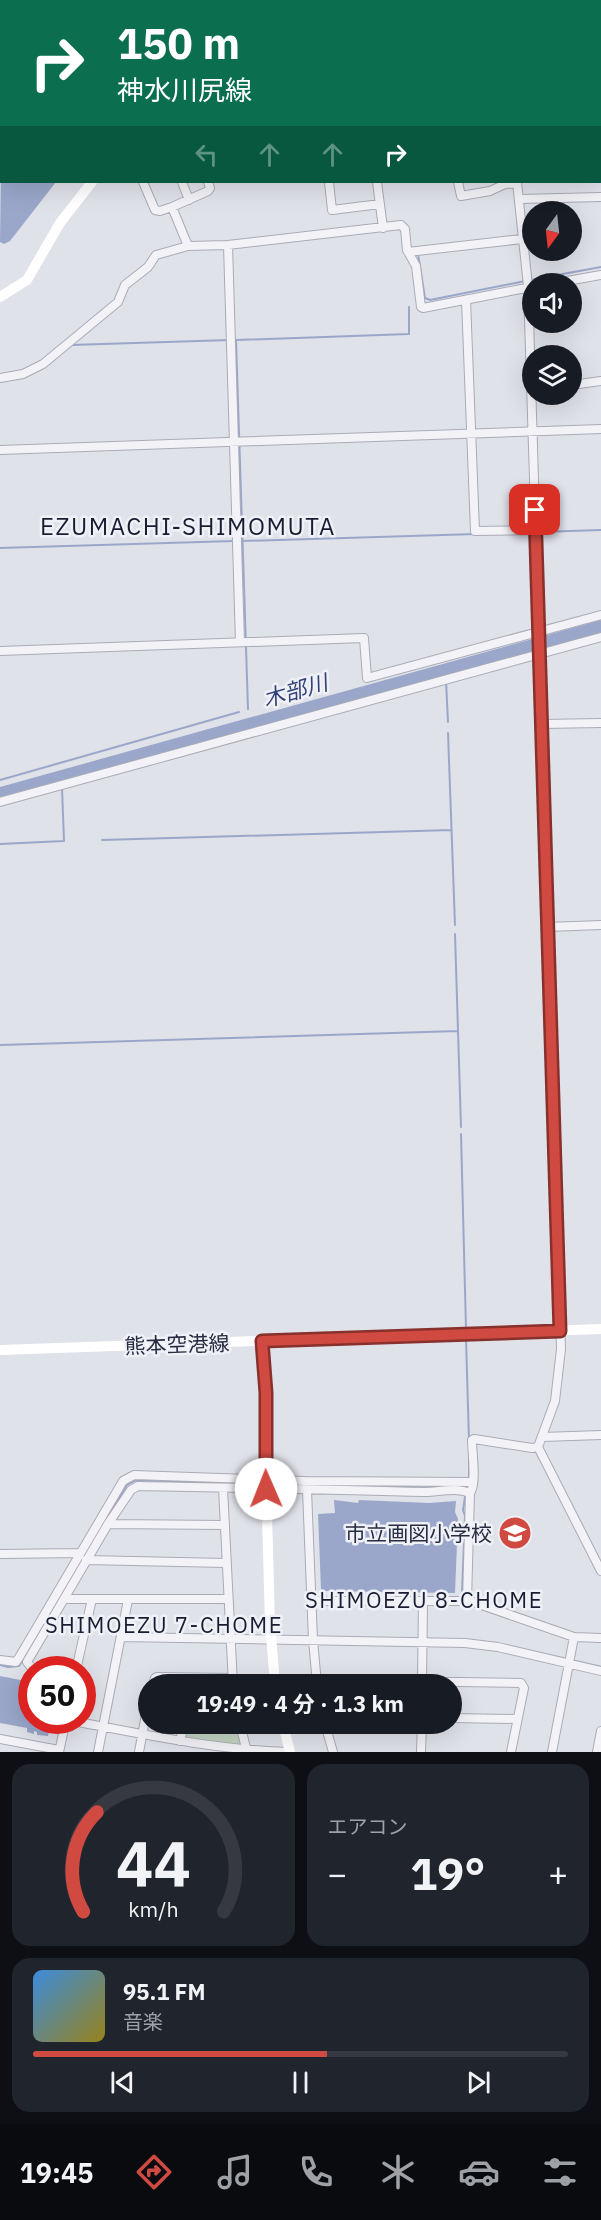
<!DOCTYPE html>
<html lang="ja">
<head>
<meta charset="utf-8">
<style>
	:root { --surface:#171b24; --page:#20242c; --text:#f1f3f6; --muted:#9ea1a6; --line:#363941; --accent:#d14a42 }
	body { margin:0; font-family:"IBM Plex Sans","Noto Sans JP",sans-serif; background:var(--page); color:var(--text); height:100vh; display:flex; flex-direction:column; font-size:22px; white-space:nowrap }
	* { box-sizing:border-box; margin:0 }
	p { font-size:20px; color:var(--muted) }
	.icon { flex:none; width:33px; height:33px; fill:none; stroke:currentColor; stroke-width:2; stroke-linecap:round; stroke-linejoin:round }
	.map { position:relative; height:1752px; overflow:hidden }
	.side { display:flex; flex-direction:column; gap:12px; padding:12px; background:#0d0f14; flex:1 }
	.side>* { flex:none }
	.hud { position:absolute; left:0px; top:0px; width:602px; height:183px; box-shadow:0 6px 24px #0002; background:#0b6e4f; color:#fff; overflow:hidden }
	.needle { width:39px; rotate:195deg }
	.controls { position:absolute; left:522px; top:201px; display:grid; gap:12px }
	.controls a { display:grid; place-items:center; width:60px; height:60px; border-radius:50%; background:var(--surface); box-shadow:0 6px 24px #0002; font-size:30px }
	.speed { position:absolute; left:18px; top:1656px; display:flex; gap:12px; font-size:30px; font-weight:700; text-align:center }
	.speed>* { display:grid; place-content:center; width:78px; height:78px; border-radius:50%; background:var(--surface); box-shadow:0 6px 24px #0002; line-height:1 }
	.speed .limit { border:9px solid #d22; background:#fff; color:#111 }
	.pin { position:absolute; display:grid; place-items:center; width:51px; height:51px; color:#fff; margin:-26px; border-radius:12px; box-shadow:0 3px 9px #0006 }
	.me { position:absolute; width:66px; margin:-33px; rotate:359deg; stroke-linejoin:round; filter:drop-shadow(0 0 4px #0008) }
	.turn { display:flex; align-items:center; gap:21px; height:126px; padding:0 18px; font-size:27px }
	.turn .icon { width:78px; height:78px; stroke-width:2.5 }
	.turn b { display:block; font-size:42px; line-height:51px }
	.lanes { display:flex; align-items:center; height:57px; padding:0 18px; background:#0003; justify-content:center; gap:30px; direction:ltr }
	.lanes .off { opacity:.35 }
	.big { font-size:45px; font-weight:700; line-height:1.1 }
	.side .tile { flex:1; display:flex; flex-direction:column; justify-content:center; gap:9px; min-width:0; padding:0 21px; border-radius:18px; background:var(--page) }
	.side .dial { align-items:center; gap:0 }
	.dial svg { height:156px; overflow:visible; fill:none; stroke:var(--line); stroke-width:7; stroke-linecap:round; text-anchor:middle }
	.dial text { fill:var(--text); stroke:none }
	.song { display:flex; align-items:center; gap:18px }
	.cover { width:72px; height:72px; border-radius:9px; background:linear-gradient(135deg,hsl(210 70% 55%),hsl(50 70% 35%)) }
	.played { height:6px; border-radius:3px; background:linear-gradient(90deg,var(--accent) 55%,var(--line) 55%) }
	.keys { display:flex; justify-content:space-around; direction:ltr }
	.heat { display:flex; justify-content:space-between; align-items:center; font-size:33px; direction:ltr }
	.side .tiles { flex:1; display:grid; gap:12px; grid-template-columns:1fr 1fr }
	.tile:last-child { grid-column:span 2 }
	.trip { position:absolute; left:138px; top:1674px; width:324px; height:60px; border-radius:30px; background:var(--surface); box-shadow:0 6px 24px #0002; font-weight:700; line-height:60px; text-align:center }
	.tabs { display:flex; height:96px; justify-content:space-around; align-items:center; background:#090b0e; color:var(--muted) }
	.tabs .icon { width:42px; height:42px }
	.tabs .on { color:var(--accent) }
	.tabs b { font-size:27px; color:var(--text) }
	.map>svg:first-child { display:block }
	.green { fill:#c2d3c1 }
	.water { fill:#9aa7ca }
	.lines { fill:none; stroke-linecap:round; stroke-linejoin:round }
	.stream { stroke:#9aa7ca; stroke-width:2 }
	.river { stroke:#9aa7ca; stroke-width:12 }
	.minor-casing { stroke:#a9abb7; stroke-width:10 }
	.minor { stroke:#f3f3f7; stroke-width:8 }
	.secondary { stroke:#fff; stroke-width:10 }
	.route-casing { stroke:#88302b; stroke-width:15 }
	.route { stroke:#d14a42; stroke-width:10 }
	.labels { text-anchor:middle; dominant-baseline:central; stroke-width:5; stroke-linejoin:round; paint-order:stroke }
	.street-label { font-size:21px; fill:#282c41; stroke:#eff1f7 }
	.poi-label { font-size:21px; fill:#282c41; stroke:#eff1f7; text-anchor:end }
	.water-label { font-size:22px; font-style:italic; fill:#314276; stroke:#eff1f7 }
	.neighbourhood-label { font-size:22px; letter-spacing:1.5px; fill:#1a1d32; stroke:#eff1f7 }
	.quarter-label { font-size:24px; letter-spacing:1.5px; fill:#1a1d32; stroke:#eff1f7 }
</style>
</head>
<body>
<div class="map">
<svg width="601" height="1752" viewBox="0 0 601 1752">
	<rect width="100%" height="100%" fill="#e0e2e9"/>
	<path class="green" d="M 187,1724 L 237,1724 L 242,1744 L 241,1746 L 185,1738 Z"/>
	<path class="water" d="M 149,0 L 601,0 L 601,66 L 600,2 L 146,1 Z
		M 1,170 L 2,182 L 56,182 L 10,241 L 4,244 L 0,242 Z
		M 601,620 L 601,634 L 0,797 L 0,787 Z
		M 334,1500 L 358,1503 L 359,1500 L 429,1503 L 456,1501 L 455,1512 L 458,1519 L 455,1593 L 323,1591 L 321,1589 L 318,1514 L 335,1513 Z
		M 0,1676 L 31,1682 L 32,1720 L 51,1721 L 48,1736 L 37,1735 L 37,1732 L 34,1731 L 34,1734 L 27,1732 L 27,1728 L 0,1723 Z"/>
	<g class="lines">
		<path class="stream" d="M 418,254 L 425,298 L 430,300 L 525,281
			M 530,280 L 601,267
			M 71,345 L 230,340
			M 539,532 L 601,530
			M 242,541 L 476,534
			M 0,548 L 234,541
			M 446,681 L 448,722
			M 248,709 L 236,340 L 409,334 L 409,307
			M 448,733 L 455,925
			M 0,780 L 239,712
			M 102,840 L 451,830
			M 0,844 L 64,841 L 62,788
			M 455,934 L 461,1127
			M 0,1045 L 458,1031
			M 461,1134 L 466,1329
			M 466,1339 L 469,1441
			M 469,1478 L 469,1447
			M 290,1485 L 314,1485
			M 395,1485 L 443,1485
			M 462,1593 L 465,1516 L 463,1510 L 465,1497
			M 0,1665 L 8,1667 L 19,1666 L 127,1485 L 136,1480 L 258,1484"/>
		<path class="river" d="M 3,0 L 4,2"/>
		<g class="minor-casing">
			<path id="minor" d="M 143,182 L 155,210 L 160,211 L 172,207 L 188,246
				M 182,182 L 189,200
				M 329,182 L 332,210 L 380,204
				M 377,182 L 383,228
				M 458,182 L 461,196 L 490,191 L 505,184 L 517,183
				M 517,182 L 528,286 L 561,1349 L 555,1401 L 538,1447 L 601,1571
				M 520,199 L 601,197
				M 172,207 L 208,191 L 210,188 L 208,182
				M 523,232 L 532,231
				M 228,245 L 240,642
				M 408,252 L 522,239
				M 550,284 L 601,275
				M 466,300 L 475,531 L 535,530
				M 0,378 L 23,374 L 43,364 L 118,302 L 125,285 L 148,267 L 156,255 L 188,246 L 228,245 L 401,225 L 405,229 L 407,250 L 416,266 L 421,307 L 423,308 L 531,287
				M 572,385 L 601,381
				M 0,450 L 601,429
				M 0,651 L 364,638 L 367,678 L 601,615
				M 542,724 L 601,723
				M 0,802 L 601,637
				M 547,927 L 601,925
				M 542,1437 L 601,1435
				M 223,1488 L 233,1684
				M 307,1490 L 313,1640 L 317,1684
				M 108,1524 L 225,1525
				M 0,1554 L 79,1553
				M 86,1560 L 226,1563
				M 65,1599 L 228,1599
				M 312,1601 L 470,1601 L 574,1637 L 601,1638
				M 467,1601 L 470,1493 C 477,1484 472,1453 472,1440 L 474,1439 L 532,1448 L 538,1447
				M 122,1637 L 465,1643 L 498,1647 L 601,1671
				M 0,1660 L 16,1662 L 20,1656 L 123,1481 L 134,1475 L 305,1481 L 473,1482
				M 44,1670 L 31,1667 L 27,1662 L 108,1524 L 131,1490 L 138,1486 C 234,1488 329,1489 425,1492 C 439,1492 456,1487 470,1493
				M 76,1670 L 92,1599
				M 316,1680 L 521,1683 L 524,1688 L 511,1752
				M 153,1684 L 155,1678 L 157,1677 L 233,1678
				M 422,1684 L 423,1601
				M 452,1718 L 517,1719
				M 68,1720 C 142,1734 215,1750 289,1752
				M 240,1724 L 247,1752
				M 325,1724 L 333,1752
				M 0,1739 L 59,1750
				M 180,1741 L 184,1724
				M 59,1752 L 66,1720
				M 98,1752 L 128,1600
				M 139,1752 L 148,1704
				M 421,1752 L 422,1724
				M 552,1752 L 574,1637
				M 597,1752 L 601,1731"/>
		</g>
		<use href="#minor" class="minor"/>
		<path class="secondary" d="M 600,111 L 601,111
			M 0,297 L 27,280 L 60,223 L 92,182
			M 262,1341 L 265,1393 L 266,1479 L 270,1623 L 275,1684
			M 0,1350 L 601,1329
			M 283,1724 L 290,1752"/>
	</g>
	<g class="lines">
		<g class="route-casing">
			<path id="route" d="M 266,1489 L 266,1393 L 262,1341 L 560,1331 L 535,510"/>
		</g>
		<use href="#route" class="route"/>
	</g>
	<defs>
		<g id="school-disc" transform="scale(1.725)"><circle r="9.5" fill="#d14a42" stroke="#eff1f7"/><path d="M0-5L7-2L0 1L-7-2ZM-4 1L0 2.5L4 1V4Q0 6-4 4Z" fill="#fff"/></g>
	</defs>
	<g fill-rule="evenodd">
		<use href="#school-disc" x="515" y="1533"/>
	</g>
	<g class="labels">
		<g class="street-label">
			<text transform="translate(177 1344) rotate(-2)">熊本空港線</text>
		</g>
		<g class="poi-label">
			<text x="492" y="1533">市立画図小学校</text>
		</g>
		<g class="water-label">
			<text transform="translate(295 690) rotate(-16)">木部川</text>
		</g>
		<g class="neighbourhood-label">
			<text x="424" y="1599">SHIMOEZU 8-CHOME</text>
			<text x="164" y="1624">SHIMOEZU 7-CHOME</text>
		</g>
		<g class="quarter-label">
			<text x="188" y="526">EZUMACHI-SHIMOMUTA</text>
		</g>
	</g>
</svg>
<div class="controls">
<a><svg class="needle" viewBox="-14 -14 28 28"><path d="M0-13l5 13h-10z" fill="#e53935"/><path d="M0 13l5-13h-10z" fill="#9ea1a6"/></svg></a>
<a><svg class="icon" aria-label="sound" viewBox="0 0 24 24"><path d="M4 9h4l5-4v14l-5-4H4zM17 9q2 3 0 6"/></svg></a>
<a><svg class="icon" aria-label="layers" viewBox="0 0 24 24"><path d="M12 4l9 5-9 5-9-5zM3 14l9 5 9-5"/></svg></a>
</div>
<div class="speed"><div class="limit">50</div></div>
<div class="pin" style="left:535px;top:510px;background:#d93025"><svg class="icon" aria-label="arrive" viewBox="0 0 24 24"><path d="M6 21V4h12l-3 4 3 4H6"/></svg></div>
<svg class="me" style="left:266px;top:1489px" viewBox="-20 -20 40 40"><circle r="19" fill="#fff"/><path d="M0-13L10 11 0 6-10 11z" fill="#d14a42"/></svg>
<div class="trip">19:49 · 4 分 · 1.3 km</div>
<div class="hud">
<div class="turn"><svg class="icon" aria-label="right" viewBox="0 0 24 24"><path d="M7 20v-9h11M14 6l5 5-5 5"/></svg><div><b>150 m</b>神水川尻線</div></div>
<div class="lanes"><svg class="icon off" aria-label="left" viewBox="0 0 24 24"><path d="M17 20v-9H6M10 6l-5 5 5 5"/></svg><svg class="icon off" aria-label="ahead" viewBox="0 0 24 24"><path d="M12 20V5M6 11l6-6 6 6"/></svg><svg class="icon off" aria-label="ahead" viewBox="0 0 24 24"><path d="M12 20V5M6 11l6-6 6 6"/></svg><svg class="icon" aria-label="right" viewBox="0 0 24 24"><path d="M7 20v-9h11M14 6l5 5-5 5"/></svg></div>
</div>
</div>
<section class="side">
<div class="tiles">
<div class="tile dial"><svg viewBox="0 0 100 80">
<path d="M14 69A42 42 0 1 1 86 69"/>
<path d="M14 69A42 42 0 0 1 21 18" stroke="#d14a42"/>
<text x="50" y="56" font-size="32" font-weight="700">44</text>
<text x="50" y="72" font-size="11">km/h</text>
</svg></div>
<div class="tile"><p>エアコン</p>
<div class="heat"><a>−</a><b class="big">19°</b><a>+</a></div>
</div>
<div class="tile">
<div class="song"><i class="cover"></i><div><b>95.1 FM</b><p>音楽</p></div></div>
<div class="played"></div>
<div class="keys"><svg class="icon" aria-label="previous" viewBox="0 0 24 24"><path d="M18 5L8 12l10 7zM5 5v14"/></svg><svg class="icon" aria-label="pause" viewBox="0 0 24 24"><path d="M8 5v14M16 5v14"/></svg><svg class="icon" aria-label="next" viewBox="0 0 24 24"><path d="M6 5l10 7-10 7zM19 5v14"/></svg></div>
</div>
</div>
</section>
<nav class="tabs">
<b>19:45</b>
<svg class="icon on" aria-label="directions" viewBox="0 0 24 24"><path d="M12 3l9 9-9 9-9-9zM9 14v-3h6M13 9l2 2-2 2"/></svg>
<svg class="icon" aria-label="music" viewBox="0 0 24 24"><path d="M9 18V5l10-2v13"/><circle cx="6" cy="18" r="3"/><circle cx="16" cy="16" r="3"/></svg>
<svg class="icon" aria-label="phone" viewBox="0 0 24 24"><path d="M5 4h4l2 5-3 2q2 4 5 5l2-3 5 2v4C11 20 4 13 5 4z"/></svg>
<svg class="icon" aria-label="climate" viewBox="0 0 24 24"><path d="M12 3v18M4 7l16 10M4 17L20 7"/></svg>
<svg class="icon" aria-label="car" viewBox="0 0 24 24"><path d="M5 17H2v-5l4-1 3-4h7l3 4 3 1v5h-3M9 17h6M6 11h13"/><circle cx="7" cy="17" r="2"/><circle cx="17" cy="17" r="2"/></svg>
<svg class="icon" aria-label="filters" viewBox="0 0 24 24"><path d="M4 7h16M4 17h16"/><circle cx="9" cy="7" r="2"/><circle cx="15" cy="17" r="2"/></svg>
</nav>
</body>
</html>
